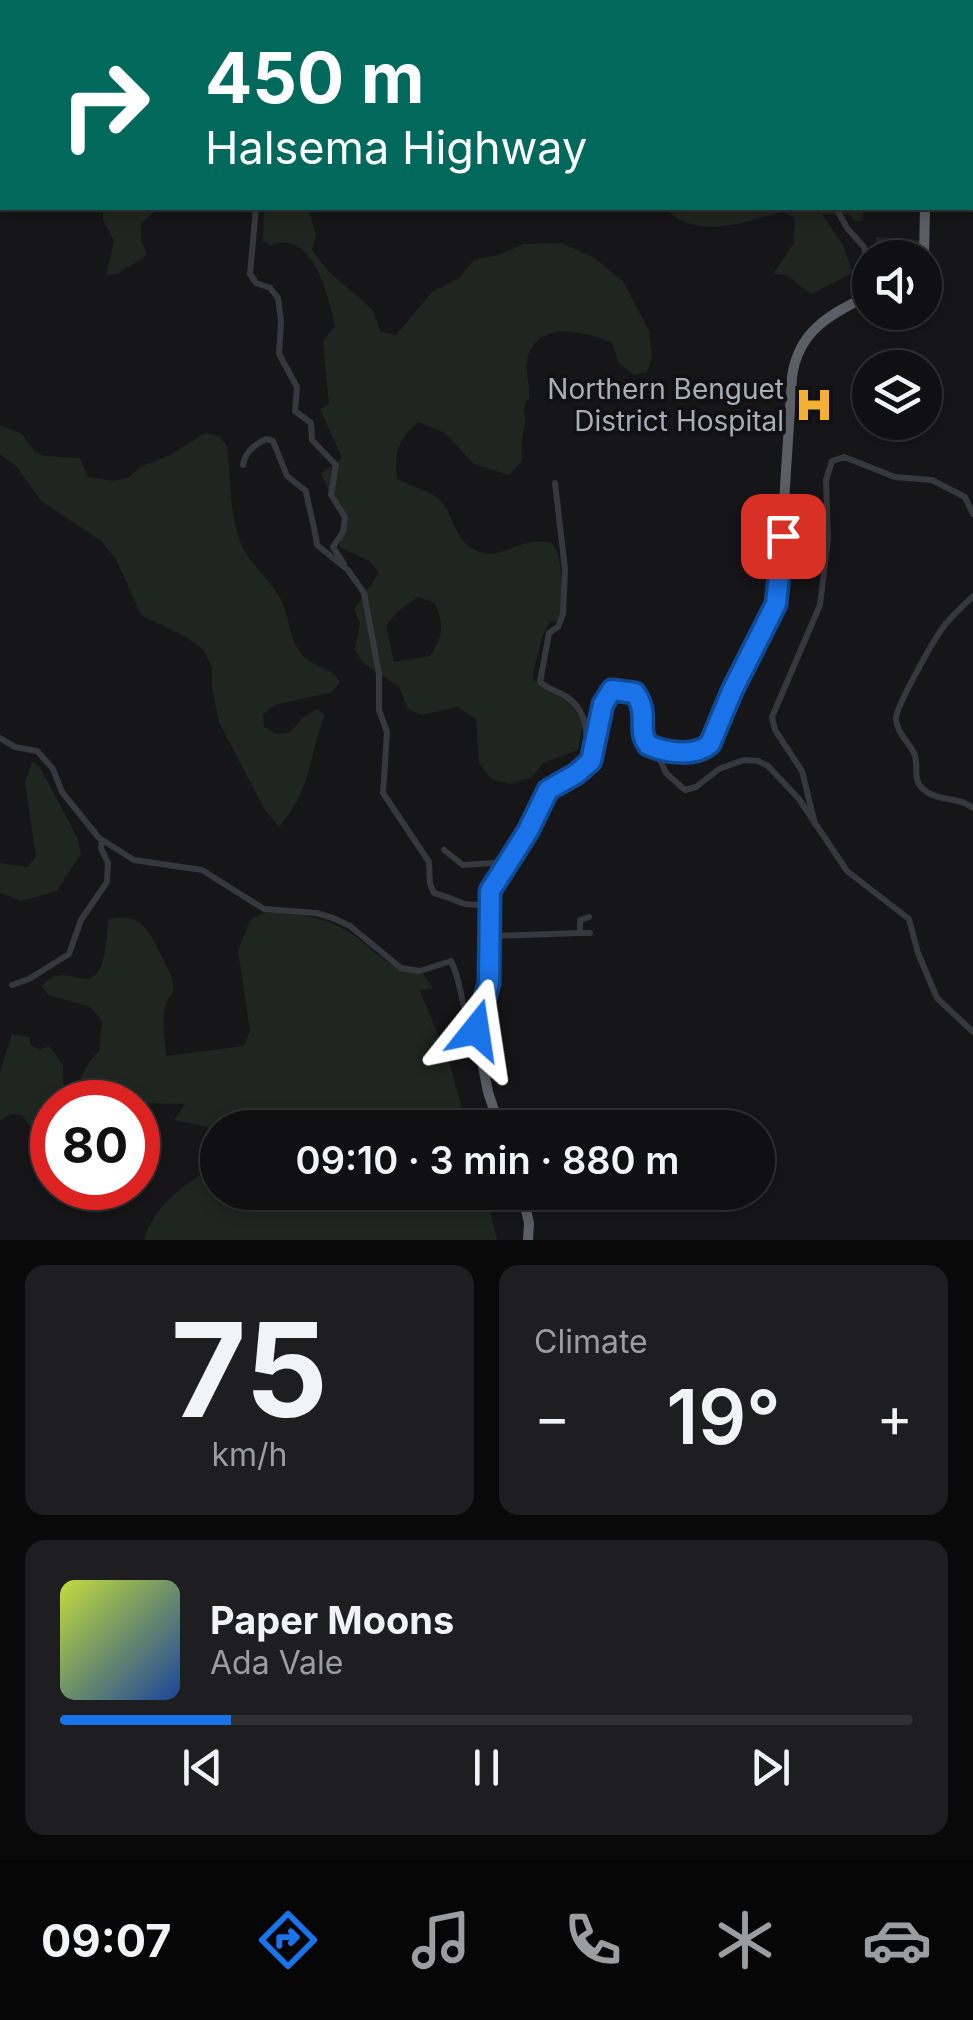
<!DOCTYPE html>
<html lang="en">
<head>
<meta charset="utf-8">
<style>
	:root { --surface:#101012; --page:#1e1e20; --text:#f1f3f6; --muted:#9c9d9f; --line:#303032; --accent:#1a73e8 }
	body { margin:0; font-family:Inter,sans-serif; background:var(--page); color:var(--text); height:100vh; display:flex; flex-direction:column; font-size:38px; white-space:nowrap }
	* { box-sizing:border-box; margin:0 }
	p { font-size:32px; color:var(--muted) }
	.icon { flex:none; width:55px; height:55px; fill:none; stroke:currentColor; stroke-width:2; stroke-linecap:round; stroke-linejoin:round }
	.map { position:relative; height:1240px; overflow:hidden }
	.sheet { display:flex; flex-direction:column; gap:25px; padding:25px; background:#09090a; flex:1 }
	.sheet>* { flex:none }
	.banner { position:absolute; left:0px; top:0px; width:975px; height:210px; box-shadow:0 5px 15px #0003,0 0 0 2px var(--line); background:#00695c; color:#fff; overflow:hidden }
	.fabs { position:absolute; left:852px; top:240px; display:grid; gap:20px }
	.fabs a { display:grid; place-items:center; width:90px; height:90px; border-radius:50%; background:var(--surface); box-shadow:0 5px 15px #0003,0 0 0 2px var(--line); font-size:50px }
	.speed { position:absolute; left:30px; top:1080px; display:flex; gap:20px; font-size:50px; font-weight:700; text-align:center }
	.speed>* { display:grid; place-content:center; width:130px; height:130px; border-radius:50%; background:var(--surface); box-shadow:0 5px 15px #0003,0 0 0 2px var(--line); line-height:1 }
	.speed .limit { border:15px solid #d22; background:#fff; color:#111 }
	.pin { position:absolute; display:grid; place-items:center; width:85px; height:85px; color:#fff; margin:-42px; border-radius:20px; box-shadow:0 5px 15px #0006 }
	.me { position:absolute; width:110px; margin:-55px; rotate:15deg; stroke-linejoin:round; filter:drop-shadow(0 0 8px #0008) }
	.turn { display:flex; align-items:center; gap:35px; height:210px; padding:0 40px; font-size:45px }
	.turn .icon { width:130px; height:130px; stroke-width:2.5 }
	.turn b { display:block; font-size:70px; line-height:85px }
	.big { font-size:75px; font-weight:600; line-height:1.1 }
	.sheet .widget { flex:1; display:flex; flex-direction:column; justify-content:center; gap:15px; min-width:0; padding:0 35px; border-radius:20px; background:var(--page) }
	.sheet .dial { align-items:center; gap:0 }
	.dial b { font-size:130px; line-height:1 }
	.song { display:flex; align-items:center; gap:30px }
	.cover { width:120px; height:120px; border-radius:15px; background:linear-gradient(135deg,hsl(70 70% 55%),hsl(220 70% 35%)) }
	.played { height:10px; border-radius:5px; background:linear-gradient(90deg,var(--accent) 20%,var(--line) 20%) }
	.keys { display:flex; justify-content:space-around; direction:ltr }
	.heat { display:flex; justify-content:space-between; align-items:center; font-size:55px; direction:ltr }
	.sheet .tiles { flex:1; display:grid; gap:25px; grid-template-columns:1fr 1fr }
	.widget:last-child { grid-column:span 2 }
	.trip { position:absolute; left:200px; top:1110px; width:575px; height:100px; border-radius:50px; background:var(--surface); box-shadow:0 5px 15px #0003,0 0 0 2px var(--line); font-weight:600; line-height:100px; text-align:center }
	.dock { display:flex; height:160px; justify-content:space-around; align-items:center; background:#060607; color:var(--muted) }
	.dock .icon { width:70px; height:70px }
	.dock .active { color:var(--accent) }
	.dock b { font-size:45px; color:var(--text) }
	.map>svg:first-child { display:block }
	.built { fill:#222225 }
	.green { fill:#1e261f; fill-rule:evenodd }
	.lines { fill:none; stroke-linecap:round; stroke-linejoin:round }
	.stream { stroke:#2c353c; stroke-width:2.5 }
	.minor { stroke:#37383d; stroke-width:6 }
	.trunk { stroke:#5b5e65; stroke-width:10 }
	.route-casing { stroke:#114b97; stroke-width:25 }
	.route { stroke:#1a73e8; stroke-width:18 }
	.labels { text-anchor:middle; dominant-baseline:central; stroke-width:8; stroke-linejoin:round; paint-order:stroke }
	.poi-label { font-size:28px; fill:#a8adb8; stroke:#111113; text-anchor:end }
</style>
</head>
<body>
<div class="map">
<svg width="973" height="1240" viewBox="0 0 973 1240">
	<rect width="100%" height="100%" fill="#161618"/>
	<path class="built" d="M 876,237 L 921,240 L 921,257 L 876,257 Z"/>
	<path class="green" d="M 103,208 L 159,208 L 141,223 L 141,240 L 147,254 C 138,264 127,265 118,274 L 106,275 L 114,241 L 103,220 Z
		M 264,208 L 308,208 L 316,235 L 312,250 L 328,271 L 373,310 L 380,331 L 396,335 L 433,291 L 458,279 L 474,260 L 498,255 L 524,244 L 561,243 L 593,257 L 623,281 L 649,331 L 652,358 L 647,372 L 634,375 L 619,363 L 612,343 C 588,332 541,320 529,354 C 524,368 529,379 529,393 C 530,405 527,395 524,407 C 523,412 526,418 525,423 C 522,439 521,444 522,461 L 509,475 L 474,464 L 445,433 L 418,422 C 398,440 394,453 397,479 C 408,485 430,491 440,500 C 455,516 454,547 484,553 C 506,558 520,536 552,543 C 569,572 554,583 567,610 L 560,621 L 550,622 L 542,637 L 532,678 L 540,686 L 570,702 L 583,724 L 578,750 L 543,763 L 532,777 L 510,784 L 491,779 L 479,763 L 476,719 L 457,707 L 422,715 L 408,709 L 399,687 L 363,663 L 355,650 L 360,623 L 354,609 L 379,573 L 370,561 L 339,547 L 345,526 L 321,474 L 342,458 L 320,409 L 329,404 L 323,341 L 335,326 C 328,295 313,229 271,245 L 263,241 ZM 418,597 L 434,602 C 445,623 443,636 430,656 L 394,662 L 386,626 L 396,613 Z
		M 665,208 L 863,208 L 862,221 L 855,221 L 850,215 L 822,214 L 843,245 L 853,273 L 811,294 L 787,275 L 773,274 L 794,243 L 795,218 L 783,212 C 745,221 696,242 665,208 Z
		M 0,425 L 22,434 L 35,452 L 44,456 L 80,458 L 88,477 L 114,481 L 128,478 L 142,466 L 168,456 L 205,433 L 221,437 L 227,447 C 231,478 229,519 243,548 C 253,567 270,579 280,598 C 290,616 288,639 303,656 C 315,668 331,666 340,682 L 332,692 L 275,705 L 263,714 L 264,727 L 277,734 L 291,732 L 302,718 L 317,709 L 325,715 C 308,758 312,789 279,827 L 263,807 L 219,722 L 212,688 L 212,668 L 204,650 L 186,637 L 141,615 L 116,559 L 101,541 L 41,501 L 17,467 L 0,454 Z
		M 32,762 L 40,767 L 78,839 L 81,854 L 57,891 L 22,901 L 0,893 L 0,863 L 28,867 L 36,856 L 25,783 Z
		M 266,912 C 290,913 314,915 336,925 C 373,942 375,966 423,974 L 433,988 L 420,991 L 449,1061 L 467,1127 L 218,1128 L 217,1135 L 207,1127 L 174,1120 L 185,1104 L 77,1102 C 77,1080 84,1066 99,1051 L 102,1021 L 91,1007 L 48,995 L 42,986 C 71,950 103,1025 108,919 C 140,912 149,929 161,955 C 167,969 174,975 173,992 C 158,1009 165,1034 166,1056 L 244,1046 L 250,1030 L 238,951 L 250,920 Z
		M 12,1034 L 30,1037 L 30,1044 L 39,1050 L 49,1046 L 63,1065 L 64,1102 L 52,1102 L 52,1138 L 36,1135 L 22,1115 L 11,1114 L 0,1121 L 0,1071 Z
		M 217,1165 L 218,1192 L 486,1193 L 497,1240 L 144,1240 C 155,1202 185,1185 217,1165 Z"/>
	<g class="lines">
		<path class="stream" d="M 38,0 L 39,2
			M 82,2 L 83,0"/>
		<path class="minor" d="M 711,0 L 712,2
			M 519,2 L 523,0
			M 0,60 L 2,60
			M 256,208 L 250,274 L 256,283 L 270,288 L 278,298 L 281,321 L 279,354 L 297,387 L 295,411 L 311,423 L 312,440 L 336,465 L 331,495 L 345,517 L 343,532 L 333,547 L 344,564
			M 836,208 L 847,228 L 864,247 L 870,281
			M 243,465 C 245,452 254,445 266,439 L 273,441 L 287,476 L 306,491 C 309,510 315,527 317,545 L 348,570 L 364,593 L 379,674 L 379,710 L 387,732 L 383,793 L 429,862 L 430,884 L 434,893 C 462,900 456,907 489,904
			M 555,483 L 565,569 L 563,614 L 558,627 L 549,633 L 540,682 C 547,688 553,690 562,694 C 591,710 587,738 586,767
			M 973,596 C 962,607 950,617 941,630 C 933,642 895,708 896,719 C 897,733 908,741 914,753 C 920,766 911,778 923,789 C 937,802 958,796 973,808
			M 0,738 L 15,747 L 37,751 L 53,769 L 62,792 L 99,838 L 134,860 L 202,870 L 264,909 L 316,913 L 333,918 L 350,926 L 401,968 L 420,971 L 451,961 C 463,983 459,1010 475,1029
			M 656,750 L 666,773 L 685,790 L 696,787 L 719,769 L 744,760 L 758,761 L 768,766 L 799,799 L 847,871 L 909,919 L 918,953 L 937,998 L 973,1032
			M 815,824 L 802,771 L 775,730 L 772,717 L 820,605 L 828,539 L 826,480 L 832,461 L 844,457 L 895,477 L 932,480 L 965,497 L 973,514
			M 444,850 L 463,865 L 508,862
			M 580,933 L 590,933
			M 491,936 L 580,933 L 580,920 L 589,917
			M 12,985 L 29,979 L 69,954 L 81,920 L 107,882 L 108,863 L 101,848 L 102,840"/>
		<path class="trunk" d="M 972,102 L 973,102
			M 924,258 L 925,208
			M 500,1128 L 488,1092 L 476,1030 L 489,983 L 490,891 L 528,831 L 548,789 L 585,768 L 591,761 L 603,704 L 612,690 L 635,693 C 650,715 636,728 648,745 C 666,753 695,758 710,745 L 733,691 L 772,615 L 778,596 L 792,377 C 798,331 830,314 870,295
			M 522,1192 L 529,1223 L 528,1240"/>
	</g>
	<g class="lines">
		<g class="route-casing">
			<path id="route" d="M 476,1030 L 489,983 L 490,891 L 528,831 L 548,790 L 576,774 L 591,761 L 603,704 L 612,690 L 635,693 C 650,715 636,728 648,745 C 666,753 695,757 710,744 L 732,691 L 776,604 L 783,536"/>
		</g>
		<use href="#route" class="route"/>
	</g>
	<defs>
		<g id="hospital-bare" transform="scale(3)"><path d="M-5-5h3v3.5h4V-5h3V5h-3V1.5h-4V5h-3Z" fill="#f2b134" stroke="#111113" stroke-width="2.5" paint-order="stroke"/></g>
	</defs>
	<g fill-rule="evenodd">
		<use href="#hospital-bare" x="814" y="405"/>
	</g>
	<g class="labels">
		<g class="poi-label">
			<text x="784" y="389">Northern Benguet<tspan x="784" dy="32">District Hospital</tspan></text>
		</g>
	</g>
</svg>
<div class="fabs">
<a><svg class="icon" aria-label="sound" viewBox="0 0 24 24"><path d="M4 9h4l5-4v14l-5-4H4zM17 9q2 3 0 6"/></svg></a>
<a><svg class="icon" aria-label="layers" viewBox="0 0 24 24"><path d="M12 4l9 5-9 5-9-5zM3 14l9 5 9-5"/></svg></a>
</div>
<div class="speed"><div class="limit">80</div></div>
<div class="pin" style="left:783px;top:536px;background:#d93025"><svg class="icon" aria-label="arrive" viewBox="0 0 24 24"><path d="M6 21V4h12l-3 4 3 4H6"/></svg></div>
<svg class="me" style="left:476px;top:1030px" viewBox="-20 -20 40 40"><path d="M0-17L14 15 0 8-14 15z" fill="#1a73e8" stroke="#fff" stroke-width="4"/></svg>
<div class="trip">09:10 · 3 min · 880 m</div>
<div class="banner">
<div class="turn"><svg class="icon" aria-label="right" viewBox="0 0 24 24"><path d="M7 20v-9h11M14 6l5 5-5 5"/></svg><div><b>450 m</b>Halsema Highway</div></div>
</div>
</div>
<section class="sheet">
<div class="tiles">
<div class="widget dial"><b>75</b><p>km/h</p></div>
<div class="widget"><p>Climate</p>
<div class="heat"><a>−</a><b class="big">19°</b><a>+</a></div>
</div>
<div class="widget">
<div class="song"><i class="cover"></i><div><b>Paper Moons</b><p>Ada Vale</p></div></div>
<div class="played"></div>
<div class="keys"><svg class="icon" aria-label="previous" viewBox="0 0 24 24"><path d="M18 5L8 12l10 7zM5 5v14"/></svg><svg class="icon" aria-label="pause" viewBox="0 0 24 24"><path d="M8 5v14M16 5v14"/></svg><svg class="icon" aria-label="next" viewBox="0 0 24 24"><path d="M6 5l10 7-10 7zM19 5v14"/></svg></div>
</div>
</div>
</section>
<nav class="dock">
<b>09:07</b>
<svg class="icon active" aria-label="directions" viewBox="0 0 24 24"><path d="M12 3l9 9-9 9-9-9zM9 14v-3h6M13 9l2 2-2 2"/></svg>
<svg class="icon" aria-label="music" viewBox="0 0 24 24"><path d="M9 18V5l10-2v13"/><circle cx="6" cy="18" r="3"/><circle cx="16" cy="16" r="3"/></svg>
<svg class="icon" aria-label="phone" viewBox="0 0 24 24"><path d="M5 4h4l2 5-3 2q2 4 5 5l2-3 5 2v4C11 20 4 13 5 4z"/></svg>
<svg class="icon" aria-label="climate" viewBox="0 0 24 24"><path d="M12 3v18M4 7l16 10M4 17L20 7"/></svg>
<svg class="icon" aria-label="car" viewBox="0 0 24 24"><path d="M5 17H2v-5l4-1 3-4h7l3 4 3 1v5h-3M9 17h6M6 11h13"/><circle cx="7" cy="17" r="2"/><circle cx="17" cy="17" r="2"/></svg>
</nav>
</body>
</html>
